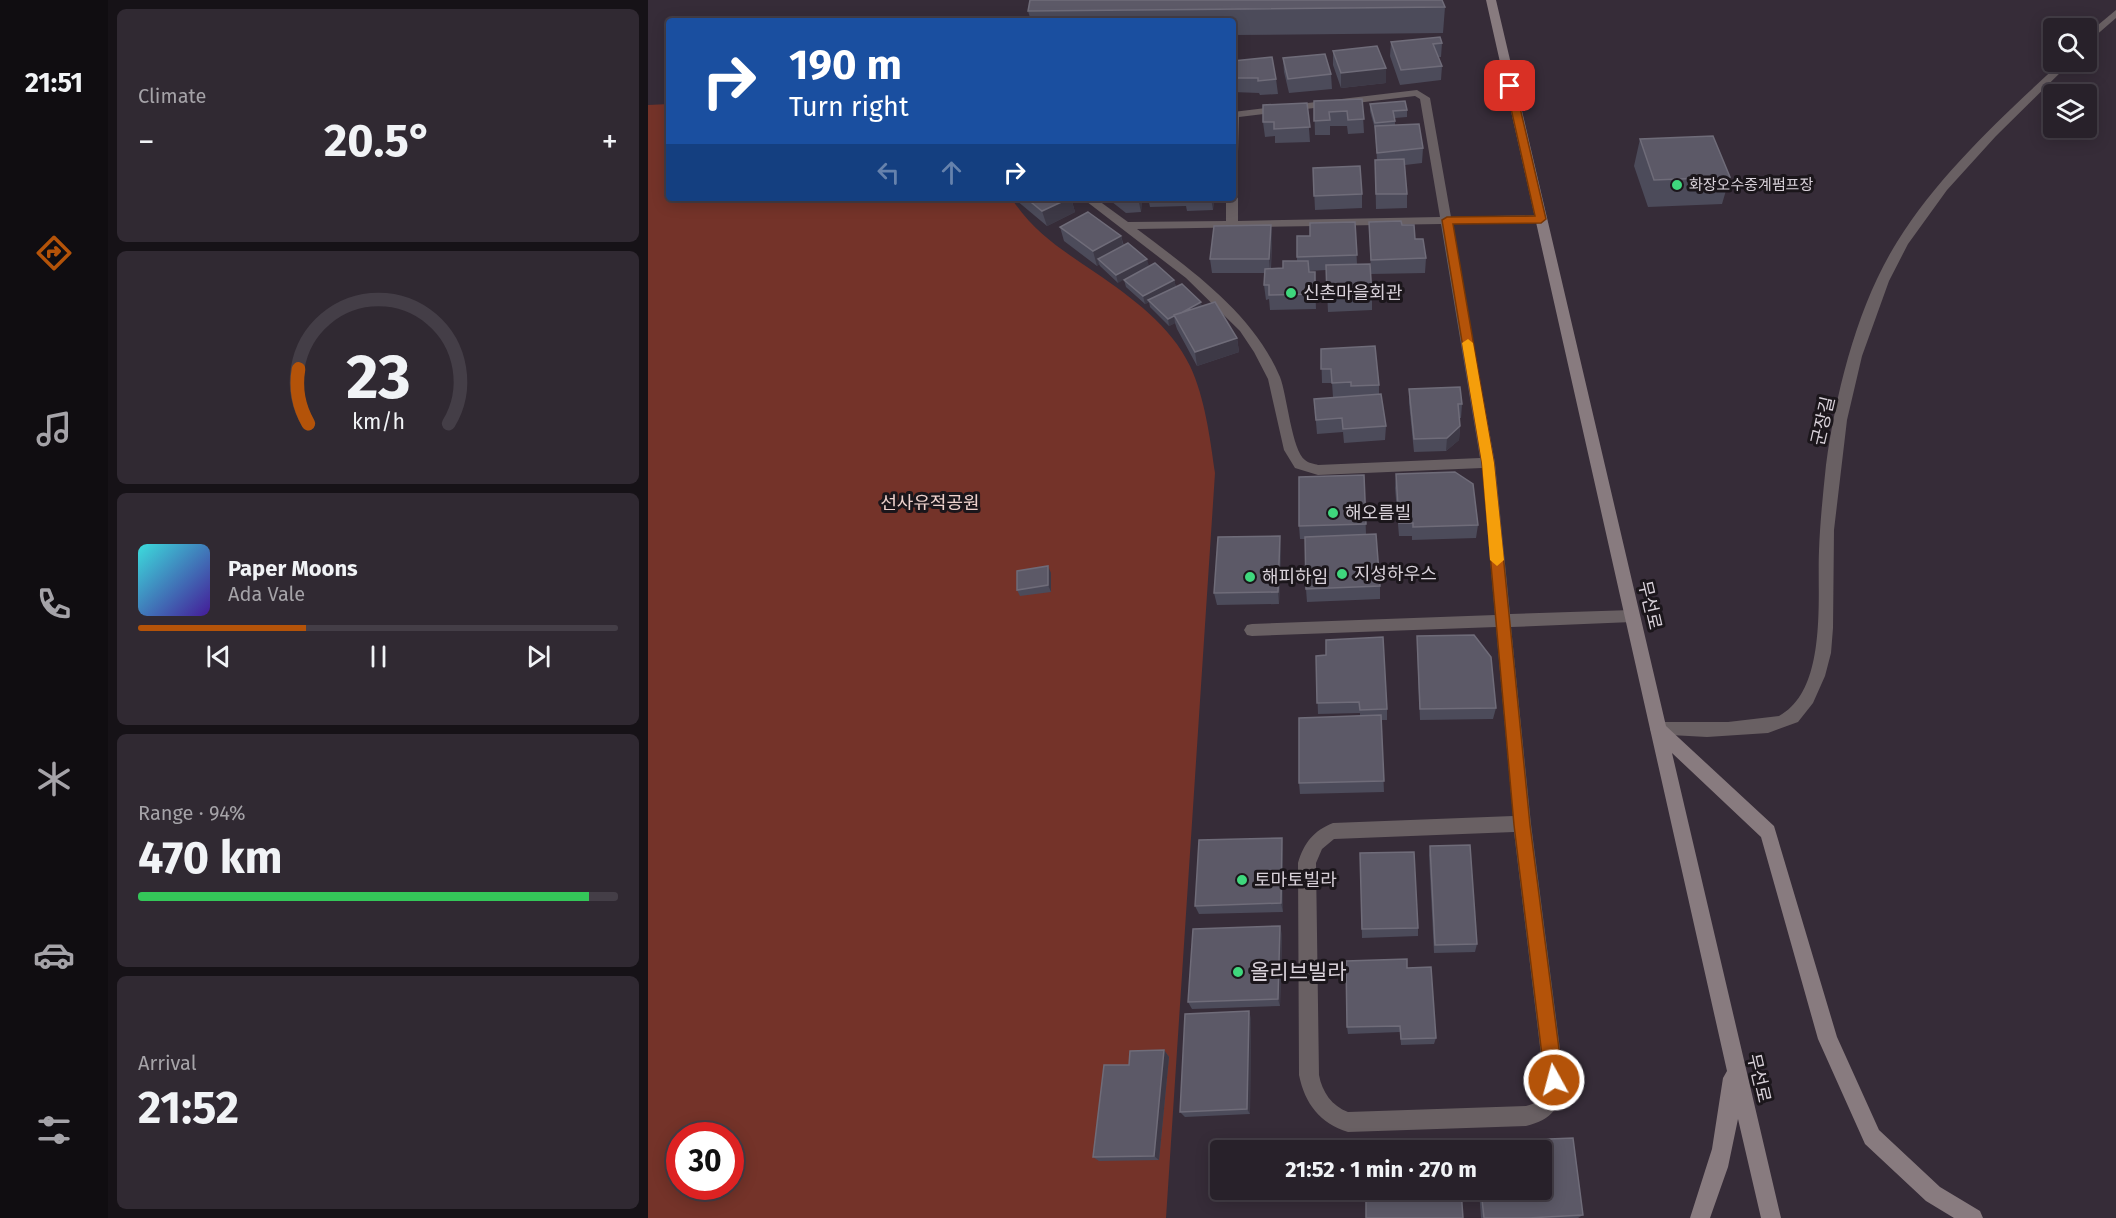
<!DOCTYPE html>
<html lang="en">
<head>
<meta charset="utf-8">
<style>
	:root { --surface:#28212a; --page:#302932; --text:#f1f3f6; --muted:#a5a3a8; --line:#443e47; --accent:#b45309 }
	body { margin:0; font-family:"Fira Sans","Noto Sans KR",sans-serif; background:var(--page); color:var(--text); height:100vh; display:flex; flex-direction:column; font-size:22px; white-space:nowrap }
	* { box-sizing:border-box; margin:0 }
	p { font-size:20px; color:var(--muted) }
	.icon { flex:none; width:33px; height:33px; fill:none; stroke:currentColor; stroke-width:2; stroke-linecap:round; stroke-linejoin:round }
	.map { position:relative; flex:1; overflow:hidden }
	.sheet { display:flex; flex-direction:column; gap:9px; padding:9px; background:#161217; width:540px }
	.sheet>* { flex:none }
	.banner { position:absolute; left:18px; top:18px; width:570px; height:183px; border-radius:6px; box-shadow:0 3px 15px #0003,0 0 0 2px var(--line); background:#1a4fa0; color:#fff; overflow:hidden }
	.fabs { position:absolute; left:1395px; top:18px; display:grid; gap:12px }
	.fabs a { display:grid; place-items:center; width:54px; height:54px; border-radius:6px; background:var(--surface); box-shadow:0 3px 15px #0003,0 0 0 2px var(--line); font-size:30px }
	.speed { position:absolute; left:18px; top:1122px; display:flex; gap:12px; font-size:30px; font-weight:700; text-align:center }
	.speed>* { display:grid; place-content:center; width:78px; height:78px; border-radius:50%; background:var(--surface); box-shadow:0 3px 15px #0003,0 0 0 2px var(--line); line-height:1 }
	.speed .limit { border:9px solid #d22; background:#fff; color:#111 }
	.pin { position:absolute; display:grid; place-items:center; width:51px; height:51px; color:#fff; margin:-26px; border-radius:12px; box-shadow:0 3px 9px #0006 }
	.me { position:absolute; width:66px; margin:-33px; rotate:353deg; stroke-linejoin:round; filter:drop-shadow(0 0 4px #0008) }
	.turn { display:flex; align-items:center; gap:21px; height:126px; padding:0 24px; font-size:27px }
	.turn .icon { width:78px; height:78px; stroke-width:2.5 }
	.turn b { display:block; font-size:42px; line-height:51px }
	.lanes { display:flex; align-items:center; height:57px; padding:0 24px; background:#0003; justify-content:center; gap:30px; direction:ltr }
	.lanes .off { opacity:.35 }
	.big { font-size:45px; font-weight:700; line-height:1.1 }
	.sheet .widget { flex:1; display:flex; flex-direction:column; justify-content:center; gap:9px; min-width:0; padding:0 21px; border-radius:9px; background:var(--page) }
	.sheet .dial { align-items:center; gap:0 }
	.dial svg { height:156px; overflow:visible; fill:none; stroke:var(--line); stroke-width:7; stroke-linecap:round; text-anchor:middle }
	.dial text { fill:var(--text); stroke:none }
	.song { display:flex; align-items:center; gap:18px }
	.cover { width:72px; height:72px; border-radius:9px; background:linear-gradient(135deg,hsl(180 70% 55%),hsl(260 70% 35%)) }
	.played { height:6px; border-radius:3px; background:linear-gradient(90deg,var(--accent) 35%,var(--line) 35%) }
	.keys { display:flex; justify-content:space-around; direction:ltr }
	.heat { display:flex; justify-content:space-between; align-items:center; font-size:33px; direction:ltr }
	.charge { height:9px; border-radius:4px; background:linear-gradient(90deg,#34c759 94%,var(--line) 0) }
	.trip { position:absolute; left:562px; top:1140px; width:342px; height:60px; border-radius:6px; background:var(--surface); box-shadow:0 3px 15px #0003,0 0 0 2px var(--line); font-weight:700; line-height:60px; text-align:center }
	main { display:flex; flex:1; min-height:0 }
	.tab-bar { display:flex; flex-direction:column; width:108px; justify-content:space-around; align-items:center; background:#100d11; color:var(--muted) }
	.tab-bar .icon { width:42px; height:42px }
	.tab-bar .on { color:var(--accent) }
	.tab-bar b { font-size:27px; color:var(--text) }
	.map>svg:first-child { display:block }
	.green { fill:#743329; fill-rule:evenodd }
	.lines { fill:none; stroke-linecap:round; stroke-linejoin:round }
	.street { fill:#696063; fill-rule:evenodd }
	.secondary { fill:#887b7f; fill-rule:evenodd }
	.wall { fill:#4c4b5a }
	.shaded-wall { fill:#3d3946 }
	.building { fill:#5c5967; stroke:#6f6c79; stroke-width:1.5 }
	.route { fill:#b45309; stroke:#753606; stroke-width:1.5 }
	.slow { fill:#f59e0b }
	.poi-dot { fill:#3fd77d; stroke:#1b161b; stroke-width:2 }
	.labels { text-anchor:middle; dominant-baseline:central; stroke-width:6; stroke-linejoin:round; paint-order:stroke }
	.far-poi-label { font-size:15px; fill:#d8d1d9; stroke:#1b161b; text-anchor:start }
	.poi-label { font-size:18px; fill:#d8d1d9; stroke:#1b161b; text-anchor:start }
	.street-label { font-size:18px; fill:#d8d1d9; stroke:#1b161b }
	.park-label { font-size:18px; fill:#efd3ce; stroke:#1b161b }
	.near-poi-label { font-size:21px; fill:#d8d1d9; stroke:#1b161b; text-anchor:start }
</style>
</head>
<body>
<main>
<nav class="tab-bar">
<b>21:51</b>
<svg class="icon on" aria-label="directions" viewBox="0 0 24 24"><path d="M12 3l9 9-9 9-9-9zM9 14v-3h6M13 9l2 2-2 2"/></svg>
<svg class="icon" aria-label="music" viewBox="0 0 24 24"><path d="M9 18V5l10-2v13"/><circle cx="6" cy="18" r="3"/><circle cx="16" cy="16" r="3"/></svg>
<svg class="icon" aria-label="phone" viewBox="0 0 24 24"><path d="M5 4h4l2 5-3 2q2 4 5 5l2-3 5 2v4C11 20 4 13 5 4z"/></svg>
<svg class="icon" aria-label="climate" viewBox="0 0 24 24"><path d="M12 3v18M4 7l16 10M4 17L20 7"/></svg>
<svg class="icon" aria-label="car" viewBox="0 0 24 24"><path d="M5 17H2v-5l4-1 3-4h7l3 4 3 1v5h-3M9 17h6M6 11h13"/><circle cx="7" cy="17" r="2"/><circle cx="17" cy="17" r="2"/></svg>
<svg class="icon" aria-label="filters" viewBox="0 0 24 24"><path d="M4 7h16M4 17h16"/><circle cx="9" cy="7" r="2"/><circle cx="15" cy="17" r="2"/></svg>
</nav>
<section class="sheet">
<div class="widget"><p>Climate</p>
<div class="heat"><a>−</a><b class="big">20.5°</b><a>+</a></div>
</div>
<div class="widget dial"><svg viewBox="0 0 100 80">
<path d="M14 69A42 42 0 1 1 86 69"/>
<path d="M14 69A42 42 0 0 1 9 41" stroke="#b45309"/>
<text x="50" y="56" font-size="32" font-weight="700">23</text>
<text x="50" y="72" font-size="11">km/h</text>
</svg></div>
<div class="widget">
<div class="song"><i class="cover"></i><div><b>Paper Moons</b><p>Ada Vale</p></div></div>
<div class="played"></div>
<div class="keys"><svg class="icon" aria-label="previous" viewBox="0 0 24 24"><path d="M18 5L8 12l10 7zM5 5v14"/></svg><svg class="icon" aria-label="pause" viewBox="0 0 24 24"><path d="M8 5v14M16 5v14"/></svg><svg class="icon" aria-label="next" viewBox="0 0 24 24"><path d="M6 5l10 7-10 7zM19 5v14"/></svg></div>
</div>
<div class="widget"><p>Range · 94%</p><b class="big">470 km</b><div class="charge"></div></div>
<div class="widget"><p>Arrival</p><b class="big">21:52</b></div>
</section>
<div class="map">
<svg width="1468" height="1218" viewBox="0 0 1468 1218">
	<rect width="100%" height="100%" fill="#362c38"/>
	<path class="green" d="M 21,104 L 21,198 L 363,198 C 388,235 413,249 448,273 C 483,297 523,326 542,366 C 557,398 562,438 567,473 L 518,1218 L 0,1218 L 0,105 ZM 32,1136 L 82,1136 L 82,1186 L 32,1186 Z"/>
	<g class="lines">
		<path class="street" d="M 1468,10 L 1468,18 L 1438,44 L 1438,35 Z
			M 1413,62 L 1423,62 L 1348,136 L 1299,190 L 1260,244 L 1241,281 L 1214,356 L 1199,420 L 1186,530 L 1185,628 L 1183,653 L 1177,676 L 1165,703 L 1150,722 L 1120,733 L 1059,737 L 1004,734 L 1002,729 L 1004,724 L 1010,722 L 1080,722 L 1131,716 C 1180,690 1169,597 1171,551 C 1172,522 1175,494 1178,465 C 1188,392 1209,306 1249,242 C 1292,173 1354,117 1413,62 Z
			M 769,90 L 782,98 L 803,217 L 893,215 L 899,219 L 893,223 L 804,224 L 847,463 L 862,614 L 984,610 L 989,612 L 992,616 L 989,620 L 984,622 L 863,627 L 883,824 L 916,1080 C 914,1106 904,1120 878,1126 L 700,1132 C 672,1123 657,1104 651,1075 L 650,863 C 656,843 665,831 685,823 L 865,816 L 848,627 L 604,636 L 599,635 L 596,630 L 599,625 L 604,624 L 847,615 L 834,468 L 670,475 L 647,468 L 636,450 L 620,379 L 606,352 L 592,331 L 538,278 L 434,198 L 447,198 L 480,222 L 578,221 L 578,198 L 585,198 L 585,195 L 590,198 L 590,221 L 792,217 L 772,99 L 767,96 L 591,117 L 590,152 L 585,155 L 585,112 ZM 793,224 L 832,458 L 670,465 C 667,464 660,463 657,460 C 644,451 639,395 632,377 C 605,313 543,270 489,229 ZM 866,832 L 896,1080 C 895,1094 893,1103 878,1106 L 700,1112 C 684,1106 674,1092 671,1075 L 668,863 L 674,849 L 686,839 Z"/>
		<path class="secondary" d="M 838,0 L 848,0 L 1018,726 L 1126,826 L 1189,1037 L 1231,1130 L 1292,1187 L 1332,1211 L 1335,1218 L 1306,1218 L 1278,1201 L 1217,1144 L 1170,1039 L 1113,837 L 1024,753 L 1133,1218 L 1113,1218 L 1090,1119 L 1080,1167 L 1062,1218 L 1042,1218 L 1064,1149 L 1075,1078 L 1079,1071 Z"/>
	</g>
	<path class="wall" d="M 797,7 L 795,33 L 585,35 L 585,21 L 383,21 L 380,11 Z
		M 743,42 L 794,43 L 793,57 L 790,57 L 794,66 L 793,80 L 752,85 L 742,56 Z
		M 685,51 L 738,68 L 738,83 L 693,88 L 685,65 Z
		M 635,58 L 683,74 L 684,89 L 641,93 L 636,72 Z
		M 585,61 L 628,79 L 630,94 L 612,95 L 611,93 L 585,92 Z
		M 714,99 L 716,133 L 700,134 L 699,126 L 682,126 L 682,135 L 667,135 L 666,101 Z
		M 659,103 L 662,142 L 627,143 L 627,136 L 617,137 L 615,122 Z
		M 722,104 L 759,110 L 759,117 L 747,118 L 747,125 L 775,148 L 774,163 L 757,165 L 759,194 L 759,208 L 728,209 L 727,160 L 729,160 L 727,129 L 722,111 Z
		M 992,139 L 1082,177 L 1074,204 L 1000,207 L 986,166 Z
		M 665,168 L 714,194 L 714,208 L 667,210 Z
		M 368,198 L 423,198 L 427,212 L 399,226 L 368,200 Z
		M 459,198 L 494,198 L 493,212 L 478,213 Z
		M 500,198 L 566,198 L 565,210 L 539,211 L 538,206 L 502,207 Z
		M 707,222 L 709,264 L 724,296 L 724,310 L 680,312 L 678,270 L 661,271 L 668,286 L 668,309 L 622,310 L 621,299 L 618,300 L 616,285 L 616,273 L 564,273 L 562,259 L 623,225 L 624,240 L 623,269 L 635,268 L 649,261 L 649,236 L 662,236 Z
		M 721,222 L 754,225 L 767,239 L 778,258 L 777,273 L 723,274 Z
		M 412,227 L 473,236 L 476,246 L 470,283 L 452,266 L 451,264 L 449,266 L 416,241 Z
		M 476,280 L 526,280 L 528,287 L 554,306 L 589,338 L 591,352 L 549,366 L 529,329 L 527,323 L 521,326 L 502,307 L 501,302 L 497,304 L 478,287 Z
		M 673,349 L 731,385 L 731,395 L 738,426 L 737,440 L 696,443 L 695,432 L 669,434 L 666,399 L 703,397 L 685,397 L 684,383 L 674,383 Z
		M 761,389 L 814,404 L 813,418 L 811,418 L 812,426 L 811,440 L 798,451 L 766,452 L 761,403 Z
		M 748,474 L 830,525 L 828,538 L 764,540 L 764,536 L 751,536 L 747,488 Z
		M 716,475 L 718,534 L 732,586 L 732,599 L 659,602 L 658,589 L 657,539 L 652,539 L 651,526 Z
		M 633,549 L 631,604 L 569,605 L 566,593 Z
		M 403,573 L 403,592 L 372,596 L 369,590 Z
		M 769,636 L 848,708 L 845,719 L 772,720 L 769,648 Z
		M 668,656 L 739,709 L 739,720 L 733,720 L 736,792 L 652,794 L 651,783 L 712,716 L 712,713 L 670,714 Z
		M 782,846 L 829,944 L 827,952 L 786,953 L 781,855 Z
		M 635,847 L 635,912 L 551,914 L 547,906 Z
		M 712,853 L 770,928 L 770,936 L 714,938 Z
		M 634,934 L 632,1006 L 544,1009 L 540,1002 Z
		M 759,968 L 788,1038 L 786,1044 L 753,1045 L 752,1032 L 700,1034 L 699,1027 Z
		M 603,1018 L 602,1114 L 537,1117 L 532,1112 Z
		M 516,1050 L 521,1057 L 511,1160 L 451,1161 L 445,1157 L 481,1065 Z
		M 925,1138 L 935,1215 L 930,1218 L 833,1218 L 831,1190 L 894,1190 L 894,1150 L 827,1150 L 827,1147 L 829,1142 Z"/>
	<path class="shaded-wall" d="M 738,68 L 738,83 L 693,88 L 693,73 Z
		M 422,198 L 423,198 L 427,212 L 399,226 L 394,211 Z
		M 490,198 L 494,198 L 493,212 Z
		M 563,198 L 566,198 L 565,210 Z
		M 623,225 L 624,240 L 622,273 L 621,259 Z
		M 473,236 L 476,250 L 450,259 L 451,264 L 449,266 L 445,251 Z
		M 499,259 L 501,266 L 470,283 L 468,275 Z
		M 667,272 L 668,286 L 668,309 L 667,294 Z
		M 526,280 L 528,287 L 500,300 L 501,302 L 497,304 L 495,296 Z
		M 553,302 L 554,310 L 526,316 Z
		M 526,316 L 527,323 L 521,326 L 520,319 Z
		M 589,338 L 591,352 L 549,366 L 547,352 Z
		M 812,426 L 811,440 L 798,451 L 799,438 Z
		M 632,536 L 633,549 L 631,604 L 630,592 Z
		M 400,566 L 403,573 L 403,592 L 400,585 Z
		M 634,838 L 635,847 L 635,912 L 633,903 Z
		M 632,926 L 634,934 L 632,1006 L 630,999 Z
		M 601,1011 L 603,1018 L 602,1114 L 599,1109 Z
		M 516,1050 L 521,1057 L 511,1160 L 506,1156 Z"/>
	<path class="building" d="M 382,0 L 794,0 L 797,7 L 380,11 Z
		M 518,18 L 517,21 L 393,21 L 394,19 Z
		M 792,37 L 794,43 L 785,44 L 794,66 L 753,70 L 743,42 Z
		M 729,46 L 738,68 L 693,73 L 685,51 Z
		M 677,54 L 683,74 L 640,79 L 635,58 Z
		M 624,57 L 628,79 L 610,81 L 610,78 L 585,78 L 585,61 Z
		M 714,99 L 716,119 L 700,120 L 699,111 L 681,112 L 682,120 L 666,121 L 666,101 Z
		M 757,101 L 759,110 L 745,111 L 747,121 L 727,123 L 722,104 Z
		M 659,103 L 662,127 L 626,129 L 626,122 L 615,122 L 615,105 Z
		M 771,124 L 775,148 L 729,153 L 727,126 Z
		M 1065,136 L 1082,177 L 1006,180 L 992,139 Z
		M 756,159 L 759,194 L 728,194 L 727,160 Z
		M 712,166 L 714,194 L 666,196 L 665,168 Z
		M 378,198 L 422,198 L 394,211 Z
		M 440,212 L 473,236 L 445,251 L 412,227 Z
		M 753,221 L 754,225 L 766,225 L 767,239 L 775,239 L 778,258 L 723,260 L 721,222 Z
		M 707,222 L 709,255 L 649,257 L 649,236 L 662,236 L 662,223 Z
		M 623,225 L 621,259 L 562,259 L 566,226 Z
		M 480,243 L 499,259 L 468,275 L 450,259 Z
		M 635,261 L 660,261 L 661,272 L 667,272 L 667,294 L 621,295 L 621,285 L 616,285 L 617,269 L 635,268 Z
		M 507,263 L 526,280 L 495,296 L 476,280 Z
		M 722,264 L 724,296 L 679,297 L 678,265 Z
		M 534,284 L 553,302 L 533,313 L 526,315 L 526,316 L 520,319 L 500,300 Z
		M 567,302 L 589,338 L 547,352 L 526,315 Z
		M 727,346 L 731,385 L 703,386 L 703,382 L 684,383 L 683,369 L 673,369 L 673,349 Z
		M 812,387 L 814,404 L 810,404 L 812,426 L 799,438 L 766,439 L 761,389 Z
		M 733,394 L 738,426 L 695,429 L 694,418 L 668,420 L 666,399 Z
		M 807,472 L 825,484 L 830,525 L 765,527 L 765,523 L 751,523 L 748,474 Z
		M 716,475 L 718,524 L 651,526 L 651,477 Z
		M 728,534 L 732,586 L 658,589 L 657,537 Z
		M 632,536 L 630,592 L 566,593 L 570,537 Z
		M 400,566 L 400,585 L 369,590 L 369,571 Z
		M 826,635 L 843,657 L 848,708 L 772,709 L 769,636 Z
		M 735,637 L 739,709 L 712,710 L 711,702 L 669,703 L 668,656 L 678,655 L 678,640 Z
		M 733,715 L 736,781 L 651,783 L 651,718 Z
		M 634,838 L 633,903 L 547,906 L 551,840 Z
		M 822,845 L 829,944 L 787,945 L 782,846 Z
		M 766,852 L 770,928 L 714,929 L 712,853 Z
		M 632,926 L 630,999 L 540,1002 L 545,929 Z
		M 759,959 L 759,968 L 783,967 L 788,1038 L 753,1039 L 752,1026 L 699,1027 L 698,961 Z
		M 601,1011 L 599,1109 L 532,1112 L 537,1014 Z
		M 516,1050 L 506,1156 L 445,1157 L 456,1065 L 481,1065 L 482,1051 Z
		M 925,1138 L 935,1215 L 880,1218 L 836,1218 L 833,1190 L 894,1190 L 894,1150 L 830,1150 L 829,1142 Z
		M 810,1147 L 810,1150 L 721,1150 Z
		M 718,1190 L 813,1190 L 815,1218 L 718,1218 Z"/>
	<path class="route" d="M 862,83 L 867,86 L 898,219 L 893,223 L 805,224 L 846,463 L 882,825 L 915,1080 L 913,1086 L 906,1089 L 900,1086 L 897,1080 L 866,825 L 834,463 L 794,220 L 799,217 L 887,216 L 858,86 Z"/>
	<path class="slow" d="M 820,339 L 825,343 L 846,463 L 856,560 L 849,566 L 842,560 L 834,463 L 814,343 Z"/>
	<g class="poi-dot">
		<circle cx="1029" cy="185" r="6"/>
		<circle cx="643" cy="293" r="6"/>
		<circle cx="685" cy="513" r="6"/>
		<circle cx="694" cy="574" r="6"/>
		<circle cx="602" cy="577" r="6"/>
		<circle cx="594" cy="880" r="6"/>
		<circle cx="590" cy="972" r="6"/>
	</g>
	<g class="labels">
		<g class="far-poi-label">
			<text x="1041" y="185">화장오수중계펌프장</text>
		</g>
		<g class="poi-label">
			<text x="655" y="293">신촌마을회관</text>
			<text x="697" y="513">해오름빌</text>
			<text x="706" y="574">지성하우스</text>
			<text x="614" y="577">해피하임</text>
			<text x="606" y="880">토마토빌라</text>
		</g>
		<g class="street-label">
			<text transform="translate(1175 421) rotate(-77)">군장길</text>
			<text transform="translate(1002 605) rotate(77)">무선로</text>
			<text transform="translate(1111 1078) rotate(77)">무선로</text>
		</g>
		<g class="park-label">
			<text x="282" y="503">선사유적공원</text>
		</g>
		<g class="near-poi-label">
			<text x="602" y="972">올리브빌라</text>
		</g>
	</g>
</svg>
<div class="fabs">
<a><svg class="icon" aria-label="search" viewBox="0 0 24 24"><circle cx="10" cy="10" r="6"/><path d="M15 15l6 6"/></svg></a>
<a><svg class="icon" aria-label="layers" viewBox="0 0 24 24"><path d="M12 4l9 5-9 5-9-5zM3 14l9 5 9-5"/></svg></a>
</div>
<div class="speed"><div class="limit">30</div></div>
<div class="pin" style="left:862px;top:86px;background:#d93025"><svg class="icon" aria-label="arrive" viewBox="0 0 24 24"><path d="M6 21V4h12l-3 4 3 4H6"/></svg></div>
<svg class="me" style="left:906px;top:1080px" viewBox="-20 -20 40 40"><circle r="17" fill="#b45309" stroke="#fff" stroke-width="3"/><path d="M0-11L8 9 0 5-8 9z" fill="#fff"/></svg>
<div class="trip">21:52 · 1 min · 270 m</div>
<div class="banner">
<div class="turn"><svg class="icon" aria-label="right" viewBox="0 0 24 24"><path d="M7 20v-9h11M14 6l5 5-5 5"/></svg><div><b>190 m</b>Turn right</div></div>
<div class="lanes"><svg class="icon off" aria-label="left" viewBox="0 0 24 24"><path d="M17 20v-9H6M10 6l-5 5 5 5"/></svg><svg class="icon off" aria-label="ahead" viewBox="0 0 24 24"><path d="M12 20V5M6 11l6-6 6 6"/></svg><svg class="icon" aria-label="right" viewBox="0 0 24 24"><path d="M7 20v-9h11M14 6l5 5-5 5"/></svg></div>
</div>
</div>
</main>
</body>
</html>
